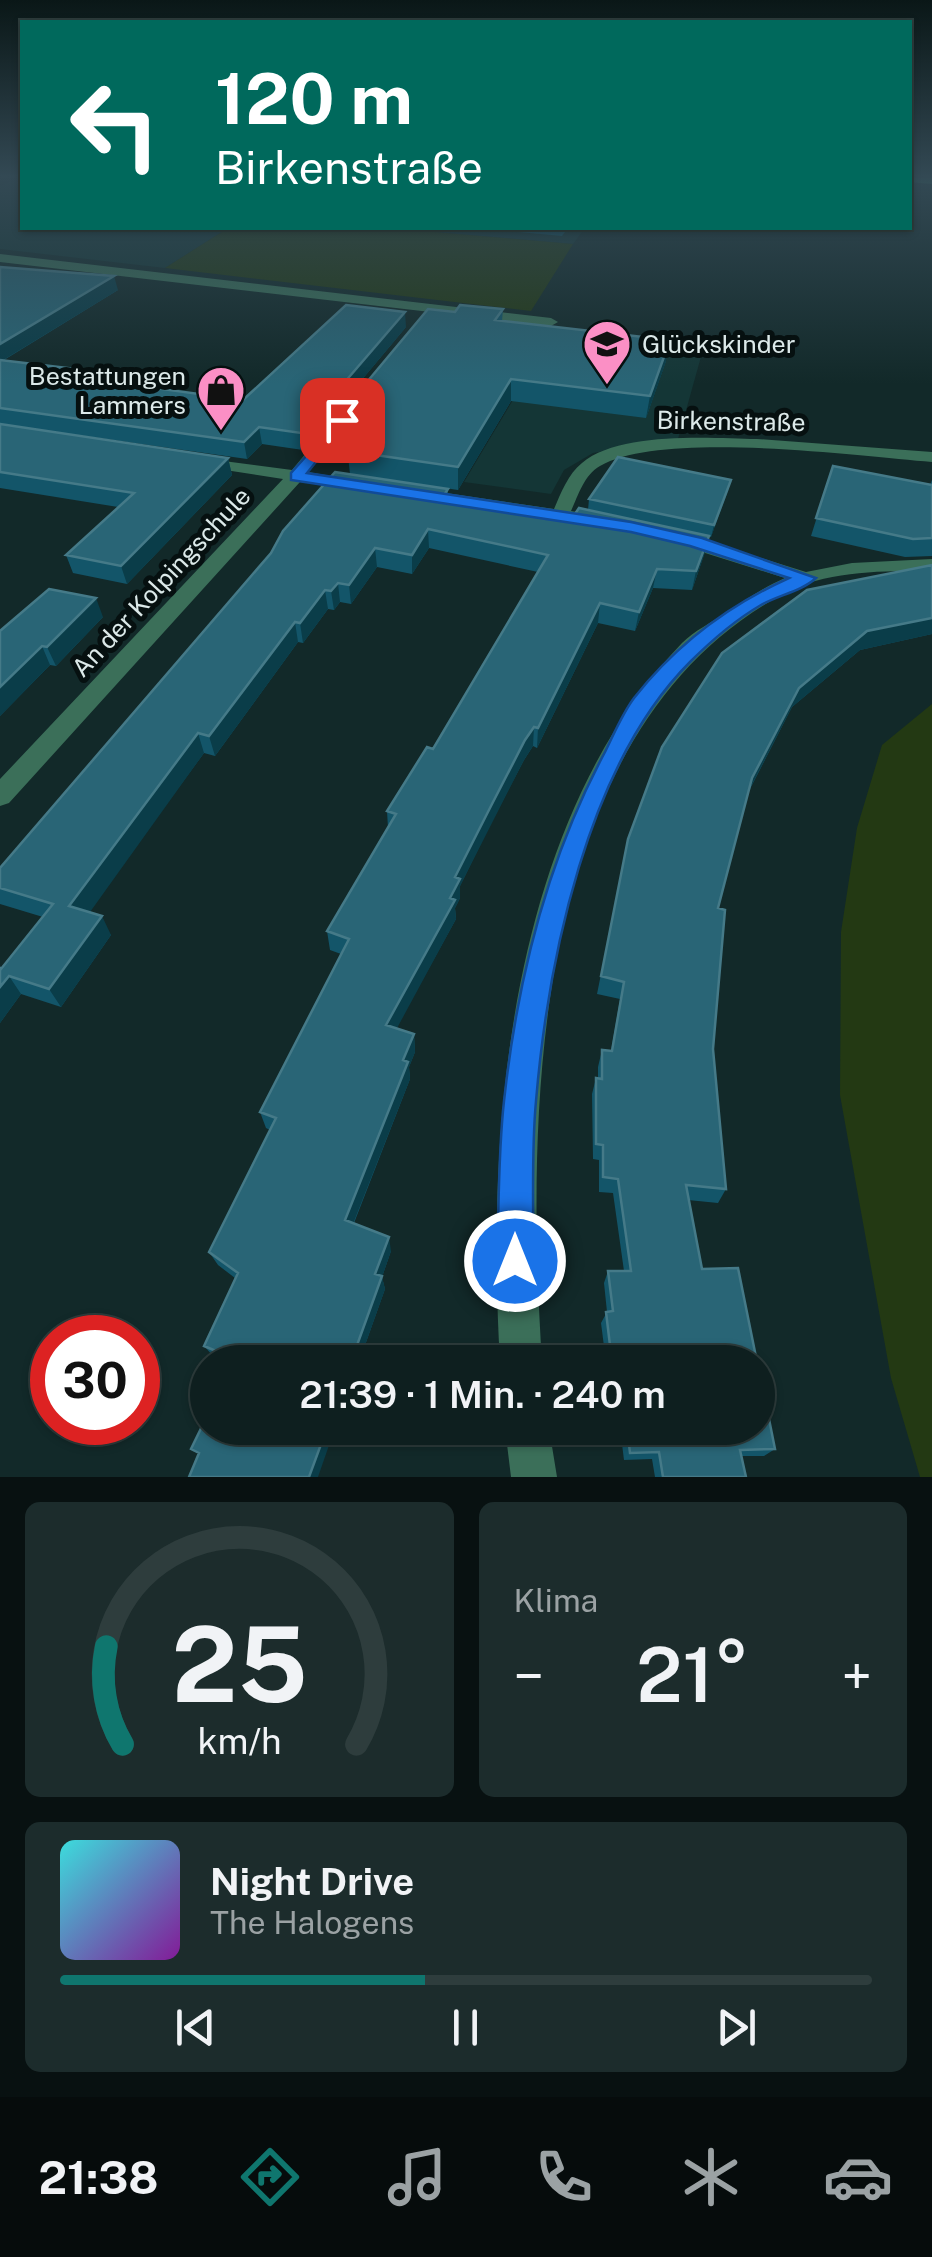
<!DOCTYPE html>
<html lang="de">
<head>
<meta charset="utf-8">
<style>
	:root { --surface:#0e1f1f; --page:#1c2c2c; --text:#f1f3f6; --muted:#9ba2a4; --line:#2e3d3d; --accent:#0f766e }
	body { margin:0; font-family:"Public Sans",sans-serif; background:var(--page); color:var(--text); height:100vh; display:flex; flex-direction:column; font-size:38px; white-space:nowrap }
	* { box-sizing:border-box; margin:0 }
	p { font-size:32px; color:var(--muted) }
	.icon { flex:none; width:55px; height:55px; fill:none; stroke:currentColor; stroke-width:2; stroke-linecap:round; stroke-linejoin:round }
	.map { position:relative; height:1477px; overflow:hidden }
	.sheet { display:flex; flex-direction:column; gap:25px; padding:25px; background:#081111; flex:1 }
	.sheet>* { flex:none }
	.top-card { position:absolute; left:20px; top:20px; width:892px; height:210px; border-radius:0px; box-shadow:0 2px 8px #0004,0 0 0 2px var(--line); background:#00695c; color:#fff; overflow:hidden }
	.speed { position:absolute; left:30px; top:1315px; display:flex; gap:20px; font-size:50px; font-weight:700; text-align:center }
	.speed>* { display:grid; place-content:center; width:130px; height:130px; border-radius:50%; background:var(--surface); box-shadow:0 2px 8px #0004,0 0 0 2px var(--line); line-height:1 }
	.speed .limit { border:15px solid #d22; background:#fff; color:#111 }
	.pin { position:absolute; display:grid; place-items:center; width:85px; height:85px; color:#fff; margin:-42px; border-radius:20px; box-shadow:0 5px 15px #0006 }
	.me { position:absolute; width:110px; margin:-55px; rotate:0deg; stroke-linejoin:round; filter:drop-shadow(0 0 8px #0008) }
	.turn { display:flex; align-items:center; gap:35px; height:210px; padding:0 30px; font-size:45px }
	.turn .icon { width:130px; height:130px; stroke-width:2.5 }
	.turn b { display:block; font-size:70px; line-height:85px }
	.big { font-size:75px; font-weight:600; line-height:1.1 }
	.sheet .card { flex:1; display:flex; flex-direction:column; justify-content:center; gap:15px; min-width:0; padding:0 35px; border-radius:15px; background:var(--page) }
	.sheet .dial { align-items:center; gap:0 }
	.dial svg { height:260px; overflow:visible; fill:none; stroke:var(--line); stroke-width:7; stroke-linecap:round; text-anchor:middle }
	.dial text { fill:var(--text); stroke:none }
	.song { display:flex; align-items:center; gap:30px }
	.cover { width:120px; height:120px; border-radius:15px; background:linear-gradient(135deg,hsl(180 70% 55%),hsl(290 70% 35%)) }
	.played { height:10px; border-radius:5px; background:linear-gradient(90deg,var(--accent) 45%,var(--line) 45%) }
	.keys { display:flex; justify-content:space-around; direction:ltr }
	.heat { display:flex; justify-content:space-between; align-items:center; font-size:55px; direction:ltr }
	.sheet .tiles { flex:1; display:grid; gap:25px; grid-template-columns:1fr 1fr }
	.card:last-child { grid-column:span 2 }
	.trip { position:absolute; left:190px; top:1345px; width:585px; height:100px; border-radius:50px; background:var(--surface); box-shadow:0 2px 8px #0004,0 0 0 2px var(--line); font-weight:600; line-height:100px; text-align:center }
	.tab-bar { display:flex; height:160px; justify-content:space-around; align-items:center; background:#060c0c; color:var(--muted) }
	.tab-bar .icon { width:70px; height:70px }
	.tab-bar .active { color:var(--accent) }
	.tab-bar b { font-size:45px; color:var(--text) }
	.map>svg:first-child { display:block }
	.built { fill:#143636 }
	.green { fill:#233913 }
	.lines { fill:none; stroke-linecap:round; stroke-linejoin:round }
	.minor { fill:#3b6f59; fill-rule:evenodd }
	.major { fill:#42ba8d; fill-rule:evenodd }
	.wall { fill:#135569 }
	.shaded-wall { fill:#0a3d49 }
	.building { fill:#296576; stroke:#457a88; stroke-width:2.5 }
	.route { fill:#1a73e8; stroke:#114b97; stroke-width:2.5 }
	.labels { text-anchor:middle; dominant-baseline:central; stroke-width:10; stroke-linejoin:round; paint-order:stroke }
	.far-poi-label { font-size:25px; fill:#dce9e9; stroke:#061010; text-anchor:start }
	.far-street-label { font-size:25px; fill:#dce9e9; stroke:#061010 }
</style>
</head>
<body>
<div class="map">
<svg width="932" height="1477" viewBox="0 0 932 1477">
	<rect width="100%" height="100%" fill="#122929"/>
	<path class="built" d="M 21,177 L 22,228 L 228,228 L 165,268 L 0,249 L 0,186 Z
		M 389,228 L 585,228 L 573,244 Z
		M 556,328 L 704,346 L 678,439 L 593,453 L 564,470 L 551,494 L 464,482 Z"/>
	<path class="green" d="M 228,228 L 389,228 L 573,244 L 531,311 L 165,268 Z
		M 932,704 L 932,1477 L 920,1477 L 891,1378 L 840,1095 L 841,932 L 857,828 L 882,745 Z"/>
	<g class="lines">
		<path class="minor" d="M 0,254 L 551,318 L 558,322 L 551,326 L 0,262 Z
			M 346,410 L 354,415 L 308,472 L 368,482 L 368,490 L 300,482 L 9,803 L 0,806 L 0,779 L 283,479 L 199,466 L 190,461 L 193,457 L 292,470 L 340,412 Z
			M 757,439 L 932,452 L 932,462 C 856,456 663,430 600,466 C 584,475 578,496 571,511 L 611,518 L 611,526 L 604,528 L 446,503 L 437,498 L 446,493 L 554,509 C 561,493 568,474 582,463 C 619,431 711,438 757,439 Z
			M 677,532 L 806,572 L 852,563 L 932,559 L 932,571 C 884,571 827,570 783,594 C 529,731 526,1111 542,1362 L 500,1362 C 486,1125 509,823 682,643 C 694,631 712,622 726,613 C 745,600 764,587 785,578 L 670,542 L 667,538 Z
			M 505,1428 L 549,1428 L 557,1477 L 511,1477 Z"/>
		<path class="major" d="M 910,177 L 932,178 L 932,184 L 910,182 Z"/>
	</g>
	<path class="wall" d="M 475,228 L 568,228 L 562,236 Z
		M 0,267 L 118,290 L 4,360 L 75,369 L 78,377 L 243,400 L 406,327 L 303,450 L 262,444 L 247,459 L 0,424 Z
		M 503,309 L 502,321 L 666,361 L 646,418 L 511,401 L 458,490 L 350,474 L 348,456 L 329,453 L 326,431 L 455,312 Z
		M 0,424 L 228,458 L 232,475 L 127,584 L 73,573 L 66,555 L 118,507 L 0,488 Z
		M 833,466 L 930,485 L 932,480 L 932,556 L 905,557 L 811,536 Z
		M 731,480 L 711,537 L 654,525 L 709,536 L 704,555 L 692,590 L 653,588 L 635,631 L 598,623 L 537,748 L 533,746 L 524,760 L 491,823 L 460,886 L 460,898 L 455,908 L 456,919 L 396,1028 L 414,1034 L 415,1052 L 409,1067 L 410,1079 L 354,1223 L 391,1251 L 382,1277 L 385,1289 L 359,1362 L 227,1362 L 214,1357 L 204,1346 L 235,1278 L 218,1265 L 209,1252 L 270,1130 L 266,1128 L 260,1112 L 341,954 L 330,950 L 327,931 L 388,828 L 387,811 L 433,749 L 538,572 L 429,548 L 412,574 L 377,567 L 351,604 L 340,602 L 334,610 L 328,609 L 303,643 L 298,642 L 215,756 L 204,753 L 137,844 L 89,912 L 111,935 L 61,1007 L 21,994 L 0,1023 L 0,968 L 1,969 L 43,917 L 0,904 L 0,868 L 271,553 L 448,489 L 448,496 L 570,521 L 588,510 L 589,499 Z
		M 932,565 L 932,634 L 860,650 L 792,707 L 749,791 L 718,908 L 713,1049 L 726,1189 L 718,1203 L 688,1200 L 702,1269 L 757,1362 L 606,1362 L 601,1323 L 607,1312 L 604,1283 L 608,1271 L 624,1271 L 613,1193 L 599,1192 L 599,1160 L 593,1159 L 592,1094 L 596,1078 L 598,1078 L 598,1067 L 602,1050 L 611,1051 L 620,999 L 597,994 L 628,839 Z
		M 103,617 L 56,666 L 50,665 L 0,716 L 0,631 Z
		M 620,1428 L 758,1428 L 775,1449 L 764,1456 L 742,1456 L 746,1477 L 655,1477 L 652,1459 L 624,1460 Z"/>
	<path class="shaded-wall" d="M 114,276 L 118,290 L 0,362 L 0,344 Z
		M 405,312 L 406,327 L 303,450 L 301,433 Z
		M 670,340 L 666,361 L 646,418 L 650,396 Z
		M 511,379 L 511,401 L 458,490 L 458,467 Z
		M 259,427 L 262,444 L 247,459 L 244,442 Z
		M 228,458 L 232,475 L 127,584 L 121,566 Z
		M 731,480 L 728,491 L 711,537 L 714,525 Z
		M 428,529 L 429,548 L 412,574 L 412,555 Z
		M 709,536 L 704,555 L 692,590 L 696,571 Z
		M 375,548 L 377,567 L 351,604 L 349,585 Z
		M 657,569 L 653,588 L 635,631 L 639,612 Z
		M 338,583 L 340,602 L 334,610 L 331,591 Z
		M 325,590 L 328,609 L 303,643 L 300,623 Z
		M 96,598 L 103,617 L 56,666 L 47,647 Z
		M 600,603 L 598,623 L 537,748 L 538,728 Z
		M 932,618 L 932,634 L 860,650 L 792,707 L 746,796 L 752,778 L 799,688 L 867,631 Z
		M 295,622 L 298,642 L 215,756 L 209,736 Z
		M 42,646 L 50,665 L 0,716 L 0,687 Z
		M 534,727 L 533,746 L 524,760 L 460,886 L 460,898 L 455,908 L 456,919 L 389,1043 L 386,1025 L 450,898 L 455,877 L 525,740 Z
		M 198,733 L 204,753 L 80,926 L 69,906 Z
		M 102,916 L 111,935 L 61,1007 L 49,989 Z
		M 9,976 L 21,994 L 0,1023 L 0,987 Z
		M 414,1034 L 415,1052 L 409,1067 L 410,1079 L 349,1234 L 345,1220 L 403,1060 Z
		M 389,1237 L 391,1251 L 382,1277 L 385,1289 L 359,1362 L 351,1362 L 375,1274 Z
		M 327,1428 L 335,1428 L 318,1477 L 309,1477 Z"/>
	<path class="building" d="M 0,267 L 114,276 L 0,344 Z
		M 346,305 L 405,312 L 301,433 L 259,427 L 244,442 L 0,408 L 0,360 L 75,369 L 66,376 L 243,400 Z
		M 460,305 L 503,309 L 495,320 L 670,340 L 650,396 L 511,379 L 458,467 L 348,451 L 362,435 L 326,431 L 428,309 L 455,312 Z
		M 0,424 L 228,458 L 121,566 L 66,555 L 134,493 L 0,472 Z
		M 618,457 L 731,480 L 714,525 L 589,499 Z
		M 833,466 L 932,485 L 932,538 L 913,539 L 816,518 Z
		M 335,472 L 448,489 L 444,495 L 570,521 L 579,508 L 709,536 L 696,571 L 657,569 L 639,612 L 600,603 L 538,728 L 534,727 L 525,740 L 492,804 L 455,877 L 460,879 L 450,898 L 455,900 L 386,1025 L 414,1034 L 403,1060 L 408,1062 L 345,1220 L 389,1237 L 375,1274 L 382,1276 L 351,1362 L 231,1362 L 233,1358 L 204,1346 L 238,1273 L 209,1252 L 276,1118 L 260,1112 L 349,939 L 327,931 L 396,814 L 387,811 L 427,747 L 433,749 L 548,555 L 428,529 L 412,555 L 375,548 L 349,585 L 338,583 L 331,591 L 325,590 L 300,623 L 295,622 L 209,736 L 198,733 L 69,906 L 102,916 L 49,989 L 9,976 L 0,987 L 0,968 L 1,969 L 53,904 L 0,888 L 0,868 L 271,553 L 283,531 Z
		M 932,565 L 932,618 L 867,631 L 799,688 L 752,778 L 718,908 L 725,910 L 713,1049 L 726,1189 L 686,1185 L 702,1269 L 738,1268 L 757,1362 L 612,1362 L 606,1312 L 613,1311 L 608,1271 L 631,1271 L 618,1179 L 603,1177 L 603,1145 L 596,1144 L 596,1078 L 602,1079 L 602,1050 L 612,1051 L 624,982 L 601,976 L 628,839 L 662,747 L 722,653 L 807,590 Z
		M 49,589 L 96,598 L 47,647 L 42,646 L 0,687 L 0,631 Z
		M 758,1364 L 775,1449 L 740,1450 L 746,1477 L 663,1477 L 659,1452 L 630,1453 L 627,1428 L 758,1428 Z
		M 208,1414 L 208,1428 L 327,1428 L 309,1477 L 189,1477 L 199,1453 L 191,1449 Z"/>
	<linearGradient id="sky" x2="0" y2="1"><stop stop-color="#0a1717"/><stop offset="0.46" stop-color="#334954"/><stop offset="1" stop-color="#334954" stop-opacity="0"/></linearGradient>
	<rect width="932" height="384" fill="url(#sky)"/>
	<path class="route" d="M 342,416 L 350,420 L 307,473 L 631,522 L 702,538 L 816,578 C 802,591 779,595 761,605 C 737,619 710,642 690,662 C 587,765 548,960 536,1101 C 531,1154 534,1208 533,1261 L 528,1274 L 515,1279 L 502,1274 L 497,1261 C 499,1208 498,1154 504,1101 C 517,981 548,858 605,752 C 614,734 622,714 634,698 C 675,646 729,605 789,578 L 690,546 L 631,532 L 291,480 L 291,473 Z"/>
	<defs>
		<g id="school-pin" transform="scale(2.5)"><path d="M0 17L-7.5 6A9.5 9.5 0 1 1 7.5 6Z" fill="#fb8fc5" stroke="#061010"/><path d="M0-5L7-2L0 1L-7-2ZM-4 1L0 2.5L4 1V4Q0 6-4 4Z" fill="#111"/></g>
		<g id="shop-pin" transform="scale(2.5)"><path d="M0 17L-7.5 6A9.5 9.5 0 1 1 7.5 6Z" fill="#fb8fc5" stroke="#061010"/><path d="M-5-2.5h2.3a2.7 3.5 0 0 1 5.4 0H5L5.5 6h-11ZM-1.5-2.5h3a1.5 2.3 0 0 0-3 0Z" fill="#111"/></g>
	</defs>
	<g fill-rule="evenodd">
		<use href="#school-pin" x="607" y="344"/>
		<use href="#shop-pin" x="221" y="390"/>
	</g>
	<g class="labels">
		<g class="far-poi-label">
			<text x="642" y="344">Glückskinder</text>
			<text x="186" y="376" text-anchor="end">Bestattungen<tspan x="186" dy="29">Lammers</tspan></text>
		</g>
		<g class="far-street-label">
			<text transform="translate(731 421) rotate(1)">Birkenstraße</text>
			<text transform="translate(161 582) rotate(-47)">An der Kolpingschule</text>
		</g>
	</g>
</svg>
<div class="speed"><div class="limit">30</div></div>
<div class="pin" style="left:342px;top:420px;background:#d93025"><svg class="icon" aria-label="arrive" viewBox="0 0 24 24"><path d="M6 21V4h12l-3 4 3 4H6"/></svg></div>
<svg class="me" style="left:515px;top:1261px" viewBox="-20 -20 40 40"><circle r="17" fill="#1a73e8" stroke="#fff" stroke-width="3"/><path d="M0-11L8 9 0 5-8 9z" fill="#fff"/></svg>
<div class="trip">21:39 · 1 Min. · 240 m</div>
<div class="top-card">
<div class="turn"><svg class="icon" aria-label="left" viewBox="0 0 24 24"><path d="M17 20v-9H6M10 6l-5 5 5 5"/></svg><div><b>120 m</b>Birkenstraße</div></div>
</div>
</div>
<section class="sheet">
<div class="tiles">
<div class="card dial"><svg viewBox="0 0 100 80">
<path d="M14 69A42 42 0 1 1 86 69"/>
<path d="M14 69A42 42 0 0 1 9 39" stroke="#0f766e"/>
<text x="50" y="56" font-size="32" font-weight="700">25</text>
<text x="50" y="72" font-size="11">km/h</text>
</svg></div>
<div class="card"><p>Klima</p>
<div class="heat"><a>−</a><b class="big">21°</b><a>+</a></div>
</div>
<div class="card">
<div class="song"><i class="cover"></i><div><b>Night Drive</b><p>The Halogens</p></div></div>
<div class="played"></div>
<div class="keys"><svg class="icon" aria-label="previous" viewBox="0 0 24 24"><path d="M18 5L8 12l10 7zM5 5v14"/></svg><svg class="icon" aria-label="pause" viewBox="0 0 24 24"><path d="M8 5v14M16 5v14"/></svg><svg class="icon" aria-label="next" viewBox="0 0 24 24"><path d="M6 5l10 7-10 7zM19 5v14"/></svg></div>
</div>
</div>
</section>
<nav class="tab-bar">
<b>21:38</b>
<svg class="icon active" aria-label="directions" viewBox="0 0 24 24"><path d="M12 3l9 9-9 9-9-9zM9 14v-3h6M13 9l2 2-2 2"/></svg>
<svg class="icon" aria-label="music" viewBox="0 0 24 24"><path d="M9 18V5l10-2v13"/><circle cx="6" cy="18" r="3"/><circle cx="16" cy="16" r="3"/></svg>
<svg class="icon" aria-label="phone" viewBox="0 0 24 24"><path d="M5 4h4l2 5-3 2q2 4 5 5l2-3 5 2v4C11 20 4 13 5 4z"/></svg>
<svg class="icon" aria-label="climate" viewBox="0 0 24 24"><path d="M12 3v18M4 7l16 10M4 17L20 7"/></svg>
<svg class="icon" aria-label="car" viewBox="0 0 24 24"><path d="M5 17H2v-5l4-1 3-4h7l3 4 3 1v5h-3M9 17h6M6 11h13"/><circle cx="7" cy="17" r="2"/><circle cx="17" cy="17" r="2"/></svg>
</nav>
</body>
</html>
